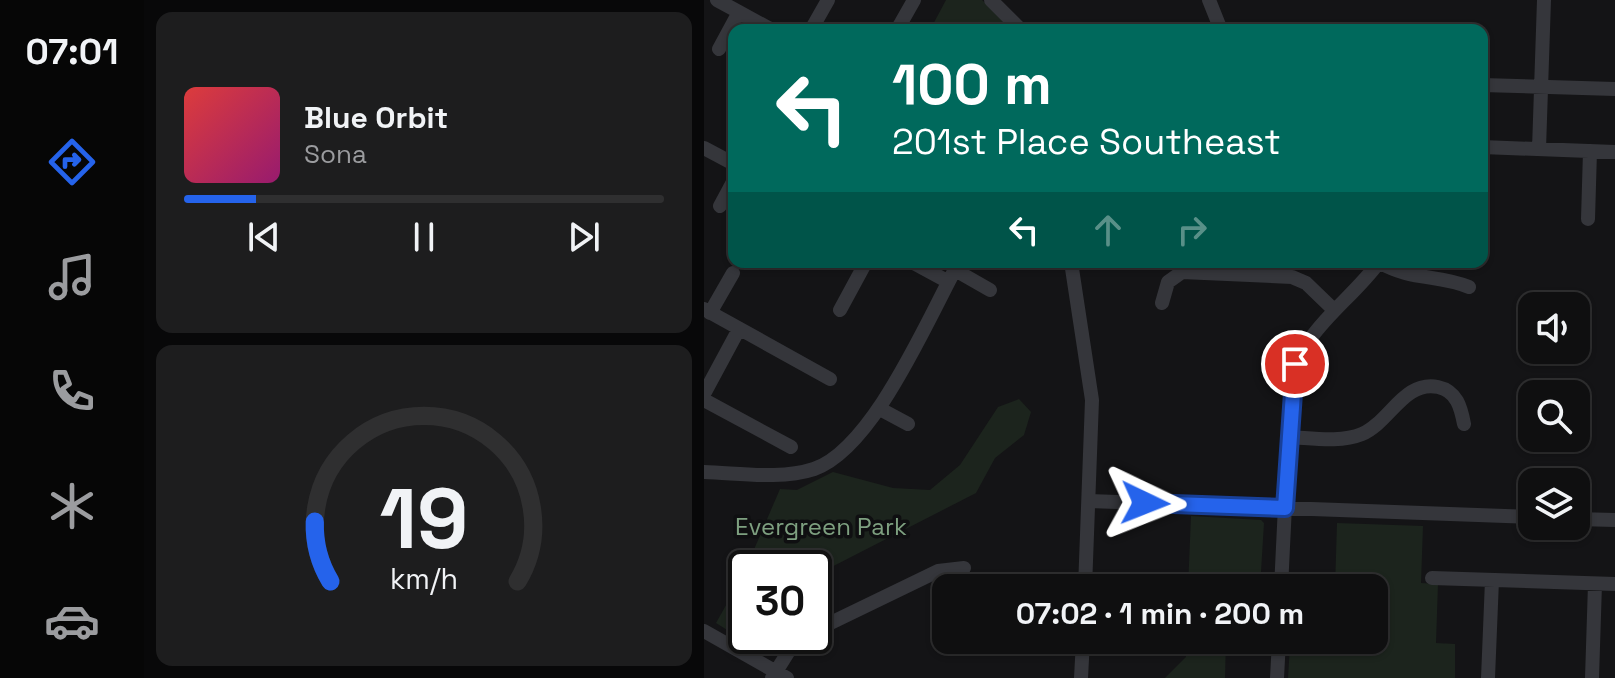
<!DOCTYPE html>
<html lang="en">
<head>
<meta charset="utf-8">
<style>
	:root { --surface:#0f0f10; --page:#1d1d1e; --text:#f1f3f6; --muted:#9b9c9f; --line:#2f2f30; --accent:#2563eb }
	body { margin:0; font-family:"Space Grotesk",sans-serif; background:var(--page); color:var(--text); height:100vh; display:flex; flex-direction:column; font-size:30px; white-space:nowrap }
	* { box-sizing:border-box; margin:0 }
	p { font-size:26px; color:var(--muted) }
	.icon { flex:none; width:44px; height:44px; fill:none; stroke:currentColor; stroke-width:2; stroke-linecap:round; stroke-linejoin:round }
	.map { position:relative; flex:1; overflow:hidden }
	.details { display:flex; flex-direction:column; gap:12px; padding:12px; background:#080809; width:560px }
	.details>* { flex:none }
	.hud { position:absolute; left:24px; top:24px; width:760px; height:244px; border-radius:16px; box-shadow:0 2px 6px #0004,0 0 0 2px var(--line); background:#00695c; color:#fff; overflow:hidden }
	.tools { position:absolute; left:814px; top:292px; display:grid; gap:16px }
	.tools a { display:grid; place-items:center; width:72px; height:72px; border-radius:16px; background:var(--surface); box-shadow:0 2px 6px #0004,0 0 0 2px var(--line); font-size:40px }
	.speed { position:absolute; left:24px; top:550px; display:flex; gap:16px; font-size:40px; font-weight:700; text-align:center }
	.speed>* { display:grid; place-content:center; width:104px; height:104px; border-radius:50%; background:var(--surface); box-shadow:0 2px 6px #0004,0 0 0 2px var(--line); line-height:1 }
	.speed .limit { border:4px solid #111; border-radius:12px; background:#fff; color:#111 }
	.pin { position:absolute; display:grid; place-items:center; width:68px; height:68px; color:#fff; margin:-34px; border:4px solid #fff; border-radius:50%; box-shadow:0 2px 8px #0007 }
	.me { position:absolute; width:88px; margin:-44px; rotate:92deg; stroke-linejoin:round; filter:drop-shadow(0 0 6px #0008) }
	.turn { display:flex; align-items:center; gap:28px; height:168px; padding:0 32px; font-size:36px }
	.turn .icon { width:104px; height:104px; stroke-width:2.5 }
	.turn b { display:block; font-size:56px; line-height:68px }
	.lanes { display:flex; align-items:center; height:76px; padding:0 32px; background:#0003; justify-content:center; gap:40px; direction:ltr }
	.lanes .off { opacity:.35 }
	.details .tile { flex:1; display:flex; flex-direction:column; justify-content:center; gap:12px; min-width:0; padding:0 28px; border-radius:16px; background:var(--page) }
	.details .dial { align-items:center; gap:0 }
	.dial svg { height:208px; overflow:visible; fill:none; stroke:var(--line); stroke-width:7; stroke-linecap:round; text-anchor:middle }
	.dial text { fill:var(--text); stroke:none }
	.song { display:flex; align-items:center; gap:24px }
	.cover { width:96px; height:96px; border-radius:12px; background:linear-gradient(135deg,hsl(0 70% 55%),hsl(320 70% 35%)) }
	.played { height:8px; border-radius:4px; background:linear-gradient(90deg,var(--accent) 15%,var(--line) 15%) }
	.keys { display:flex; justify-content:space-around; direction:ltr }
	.trip { position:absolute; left:228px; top:574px; width:456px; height:80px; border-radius:16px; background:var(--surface); box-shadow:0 2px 6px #0004,0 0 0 2px var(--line); font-weight:800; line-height:80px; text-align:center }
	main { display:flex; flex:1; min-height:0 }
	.menu { display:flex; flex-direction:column; width:144px; justify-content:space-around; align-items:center; background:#060606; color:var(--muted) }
	.menu .icon { width:56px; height:56px }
	.menu .current { color:var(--accent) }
	.menu b { font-size:36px; color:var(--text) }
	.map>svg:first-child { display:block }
	.green { fill:#1c241d }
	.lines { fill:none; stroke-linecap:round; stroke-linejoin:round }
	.minor { stroke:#35363b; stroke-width:14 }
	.route-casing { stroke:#184099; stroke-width:20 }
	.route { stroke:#2563eb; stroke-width:14 }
	.labels { text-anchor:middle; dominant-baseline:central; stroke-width:7; stroke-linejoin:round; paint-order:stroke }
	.park-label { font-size:24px; fill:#7ea080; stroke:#0f0f11 }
</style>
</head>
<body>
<main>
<nav class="menu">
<b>07:01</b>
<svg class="icon current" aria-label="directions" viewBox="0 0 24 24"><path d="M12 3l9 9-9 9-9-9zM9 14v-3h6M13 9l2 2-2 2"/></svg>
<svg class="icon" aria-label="music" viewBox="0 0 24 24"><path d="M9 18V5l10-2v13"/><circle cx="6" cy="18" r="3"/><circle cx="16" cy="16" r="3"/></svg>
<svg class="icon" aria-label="phone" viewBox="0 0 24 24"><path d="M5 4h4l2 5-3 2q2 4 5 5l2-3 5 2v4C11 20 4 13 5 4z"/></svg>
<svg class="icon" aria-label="climate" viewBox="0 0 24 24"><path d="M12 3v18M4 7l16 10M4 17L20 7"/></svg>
<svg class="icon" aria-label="car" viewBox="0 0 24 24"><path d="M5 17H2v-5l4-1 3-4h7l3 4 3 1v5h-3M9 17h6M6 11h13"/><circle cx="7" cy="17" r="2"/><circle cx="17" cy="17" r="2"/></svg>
</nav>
<section class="details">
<div class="tile">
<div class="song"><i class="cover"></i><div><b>Blue Orbit</b><p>Sona</p></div></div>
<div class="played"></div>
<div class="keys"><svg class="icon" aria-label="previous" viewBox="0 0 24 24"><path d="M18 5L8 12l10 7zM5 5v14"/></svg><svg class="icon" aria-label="pause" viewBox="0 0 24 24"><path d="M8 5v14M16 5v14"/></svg><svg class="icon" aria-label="next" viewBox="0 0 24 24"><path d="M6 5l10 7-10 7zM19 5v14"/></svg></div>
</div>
<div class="tile dial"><svg viewBox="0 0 100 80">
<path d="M14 69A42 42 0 1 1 86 69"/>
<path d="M14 69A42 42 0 0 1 8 46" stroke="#2563eb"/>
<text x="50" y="56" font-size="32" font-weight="700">19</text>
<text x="50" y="72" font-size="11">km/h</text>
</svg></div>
</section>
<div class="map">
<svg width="911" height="678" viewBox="0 0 911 678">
	<rect width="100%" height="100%" fill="#141416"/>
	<path class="green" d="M 242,0 L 278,0 L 311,30 L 226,30 Z
		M 315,399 L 327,412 L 320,435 L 291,458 L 272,493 L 110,576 L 110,568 L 42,568 L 42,629 L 36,638 L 12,623 L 39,575 L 76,489 L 93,490 L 129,472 L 189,488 L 226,490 L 256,465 L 294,407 Z
		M 487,516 L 557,520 L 560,523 L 556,588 L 484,588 Z
		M 633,523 L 719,526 L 717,583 L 734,584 L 732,643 L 751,644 L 751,678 L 584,678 L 586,645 L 628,646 L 629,640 L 670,640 L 670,588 L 631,588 Z
		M 482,640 L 522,640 L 521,678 L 461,678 L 482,657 Z"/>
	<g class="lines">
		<path class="minor" d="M 13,0 L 68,30
			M 287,0 L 317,30
			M 505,0 L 517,30
			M 107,30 L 124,0
			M 193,30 L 210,0
			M 15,49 L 35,12
			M 778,85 L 911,89
			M 778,147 L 911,152
			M 0,148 L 30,164
			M 835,149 L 840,0
			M 16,206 L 30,180
			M 884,219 L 886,151
			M 208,262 L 243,281
			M 367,262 L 388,400 L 381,588
			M 675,262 C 707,281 733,274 765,287
			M 251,270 L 286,290
			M 458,303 L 464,282 L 478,272 L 588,277 L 602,283 L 630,310
			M 0,309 L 126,379
			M 136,310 L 162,262
			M 6,313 L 29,273
			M 0,394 L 35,329
			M 0,400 L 87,447
			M 176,409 L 204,424
			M 585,437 C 608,438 636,443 658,434 C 686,422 700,380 734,387 C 753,391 757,408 760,424
			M 0,472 C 35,473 77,480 110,469 C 170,448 224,318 255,262
			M 385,501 L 828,517
			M 872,519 L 911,520
			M 728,578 L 911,584
			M 577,588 L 587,382 C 599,328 644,304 675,262
			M 0,631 L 83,678
			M 110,631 L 234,571 L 260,568
			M 68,678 L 88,646 L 101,636
			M 377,678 L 379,640
			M 573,678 L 575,640
			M 784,678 L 788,580
			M 888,678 L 891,584"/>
	</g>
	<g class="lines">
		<g class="route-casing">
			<path id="route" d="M 441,503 L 581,508 L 591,364"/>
		</g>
		<use href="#route" class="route"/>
	</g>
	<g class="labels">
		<g class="park-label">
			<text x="117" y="526">Evergreen Park</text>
		</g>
	</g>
</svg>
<div class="tools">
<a><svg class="icon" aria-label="sound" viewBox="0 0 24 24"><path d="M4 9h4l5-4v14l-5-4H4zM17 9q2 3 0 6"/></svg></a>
<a><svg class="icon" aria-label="search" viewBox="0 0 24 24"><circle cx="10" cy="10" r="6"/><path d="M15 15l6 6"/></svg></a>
<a><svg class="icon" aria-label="layers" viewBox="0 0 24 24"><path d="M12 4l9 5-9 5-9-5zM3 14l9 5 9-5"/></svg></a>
</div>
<div class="speed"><div class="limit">30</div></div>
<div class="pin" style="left:591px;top:364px;background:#d93025"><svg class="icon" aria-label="arrive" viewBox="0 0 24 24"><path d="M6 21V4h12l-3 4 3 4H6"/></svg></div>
<svg class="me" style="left:441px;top:503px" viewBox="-20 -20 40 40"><path d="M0-17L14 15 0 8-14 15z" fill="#2563eb" stroke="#fff" stroke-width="4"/></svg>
<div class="trip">07:02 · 1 min · 200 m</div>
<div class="hud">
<div class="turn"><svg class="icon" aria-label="left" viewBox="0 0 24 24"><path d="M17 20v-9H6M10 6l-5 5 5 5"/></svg><div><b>100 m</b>201st Place Southeast</div></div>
<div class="lanes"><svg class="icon" aria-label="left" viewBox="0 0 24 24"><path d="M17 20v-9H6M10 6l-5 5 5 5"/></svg><svg class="icon off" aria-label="ahead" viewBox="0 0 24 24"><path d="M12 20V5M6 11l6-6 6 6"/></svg><svg class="icon off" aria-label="right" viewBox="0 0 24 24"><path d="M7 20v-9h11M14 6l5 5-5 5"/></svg></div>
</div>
</div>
</main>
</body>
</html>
